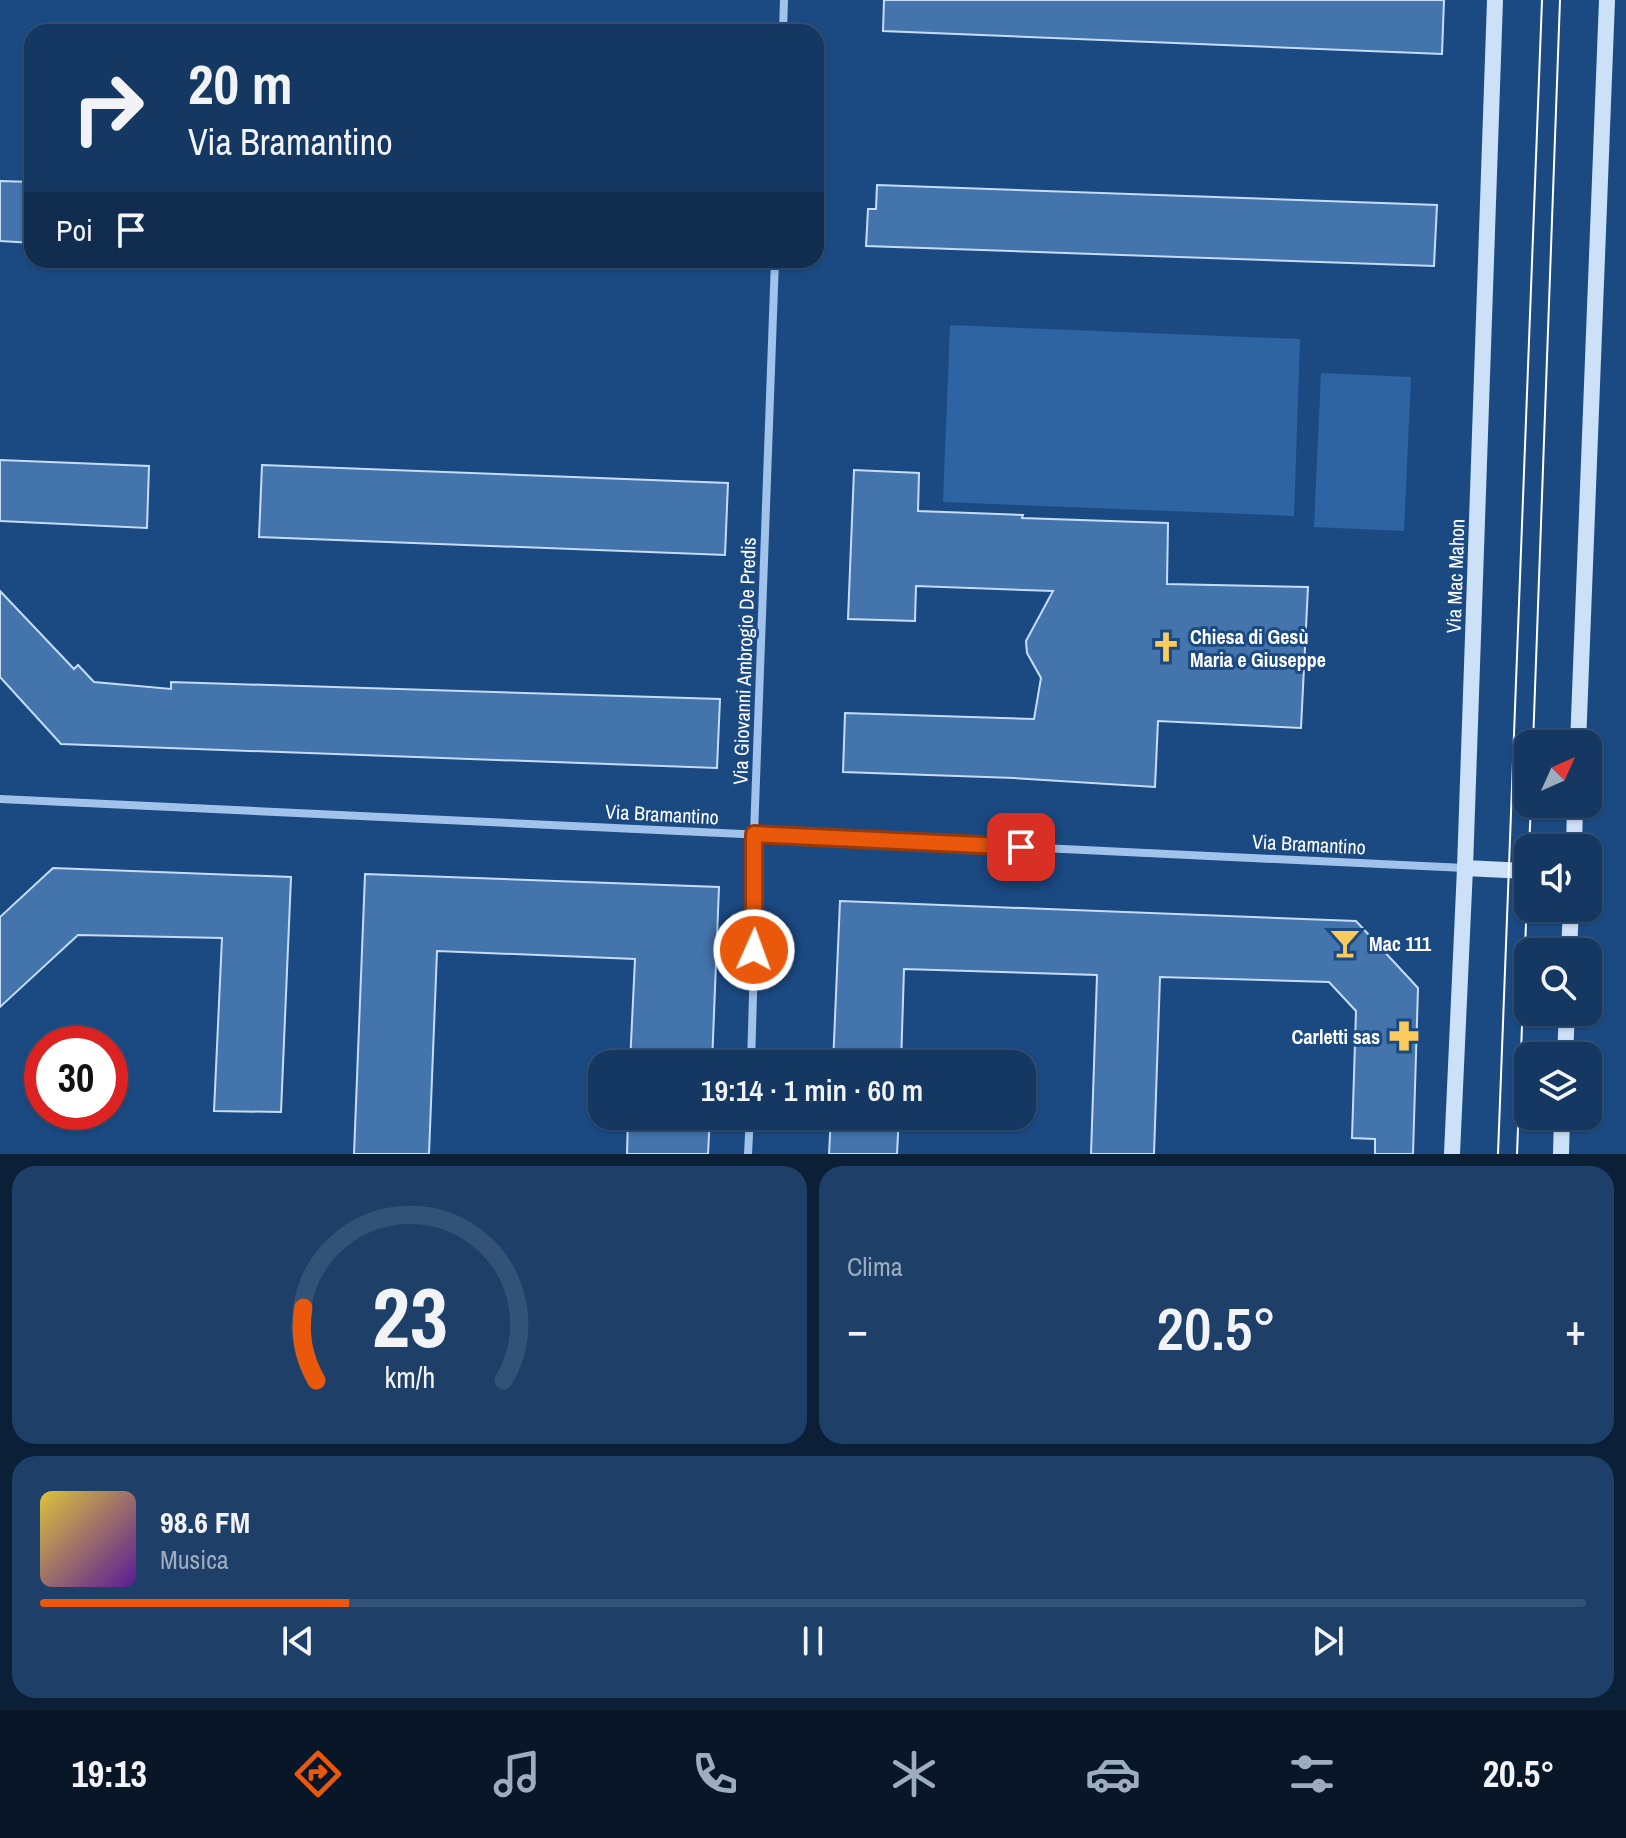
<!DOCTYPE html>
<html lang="it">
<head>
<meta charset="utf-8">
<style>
	:root { --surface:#143862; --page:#1d3f68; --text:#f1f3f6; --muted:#9dacbe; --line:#335277; --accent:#ea580c }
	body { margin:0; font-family:"Archivo Narrow",sans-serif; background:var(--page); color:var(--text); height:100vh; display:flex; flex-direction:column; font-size:30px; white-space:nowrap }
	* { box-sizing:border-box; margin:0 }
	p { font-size:26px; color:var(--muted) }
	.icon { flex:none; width:44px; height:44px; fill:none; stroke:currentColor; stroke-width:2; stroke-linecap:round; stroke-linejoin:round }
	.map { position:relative; height:1154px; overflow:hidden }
	.panel { display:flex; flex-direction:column; gap:12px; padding:12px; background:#0b1f36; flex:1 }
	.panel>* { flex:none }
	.top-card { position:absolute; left:24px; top:24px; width:800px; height:244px; border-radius:24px; box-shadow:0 2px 6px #0004,0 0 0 2px var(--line); background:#143862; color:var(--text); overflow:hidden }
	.needle { width:52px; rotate:45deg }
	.fabs { position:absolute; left:1514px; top:730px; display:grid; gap:16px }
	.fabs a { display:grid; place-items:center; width:88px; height:88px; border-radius:16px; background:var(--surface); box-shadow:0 2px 6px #0004,0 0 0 2px var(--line); font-size:40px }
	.speed { position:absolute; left:24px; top:1026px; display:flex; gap:16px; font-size:40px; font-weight:700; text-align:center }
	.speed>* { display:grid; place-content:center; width:104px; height:104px; border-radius:50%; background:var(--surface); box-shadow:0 2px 6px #0004,0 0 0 2px var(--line); line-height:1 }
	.speed .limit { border:12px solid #d22; background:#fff; color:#111 }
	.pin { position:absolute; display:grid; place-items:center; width:68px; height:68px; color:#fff; margin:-34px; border-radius:16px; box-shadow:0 4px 12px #0006 }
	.me { position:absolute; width:88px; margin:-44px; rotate:2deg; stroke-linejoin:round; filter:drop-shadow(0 0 6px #0008) }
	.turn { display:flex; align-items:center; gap:28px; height:168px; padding:0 32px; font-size:36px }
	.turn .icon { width:104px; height:104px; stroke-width:2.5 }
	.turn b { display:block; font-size:56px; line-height:68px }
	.then { display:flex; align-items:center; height:76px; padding:0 32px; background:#0003; gap:16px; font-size:30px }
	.big { font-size:60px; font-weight:600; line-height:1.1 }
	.panel .widget { flex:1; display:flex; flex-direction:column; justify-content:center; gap:12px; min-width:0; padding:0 28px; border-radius:24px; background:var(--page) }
	.panel .dial { align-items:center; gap:0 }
	.dial svg { height:208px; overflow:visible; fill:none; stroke:var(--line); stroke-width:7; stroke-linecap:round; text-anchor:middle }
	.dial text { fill:var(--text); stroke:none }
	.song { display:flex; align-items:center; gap:24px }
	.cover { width:96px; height:96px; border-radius:12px; background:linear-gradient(135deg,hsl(50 70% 55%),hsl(270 70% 35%)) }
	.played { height:8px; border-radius:4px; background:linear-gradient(90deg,var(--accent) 20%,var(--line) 20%) }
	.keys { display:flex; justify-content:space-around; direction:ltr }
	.heat { display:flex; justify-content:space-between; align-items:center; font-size:44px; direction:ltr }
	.panel .tiles { flex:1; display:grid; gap:12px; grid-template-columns:1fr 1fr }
	.widget:last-child { grid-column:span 2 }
	.trip { position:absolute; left:588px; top:1050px; width:448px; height:80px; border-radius:24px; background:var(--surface); box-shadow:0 2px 6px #0004,0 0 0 2px var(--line); font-weight:600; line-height:80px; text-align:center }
	.dock { display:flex; height:128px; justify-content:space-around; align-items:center; background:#081627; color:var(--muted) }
	.dock .icon { width:56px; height:56px }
	.dock .current { color:var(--accent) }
	.dock b { font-size:36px; color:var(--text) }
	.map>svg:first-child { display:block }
	.green { fill:#2e64a2 }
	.building { fill:#4474ac; stroke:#c5ddf8; stroke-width:2 }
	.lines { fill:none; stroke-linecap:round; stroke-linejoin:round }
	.minor { stroke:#a1c3eb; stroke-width:8 }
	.secondary { stroke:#cce0f8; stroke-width:16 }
	.tram { stroke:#fff; stroke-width:2 }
	.route-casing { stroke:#983908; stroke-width:20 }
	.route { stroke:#ea580c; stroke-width:14 }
	.labels { text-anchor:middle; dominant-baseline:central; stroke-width:6; stroke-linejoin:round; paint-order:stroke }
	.street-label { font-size:20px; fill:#fff; stroke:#1b4a83 }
	.poi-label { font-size:20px; font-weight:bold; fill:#fff; stroke:#1b4a83; text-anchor:start }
</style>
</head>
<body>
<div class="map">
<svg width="1626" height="1154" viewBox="0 0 1626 1154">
	<rect width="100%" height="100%" fill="#1b4a83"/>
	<path class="green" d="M 950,325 L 1300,339 L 1294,516 L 943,502 Z
		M 1321,373 L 1411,377 L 1404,531 L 1314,527 Z"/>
	<path class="building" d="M 884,0 L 1444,0 L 1442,54 L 883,31 Z
		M 0,181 L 32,182 L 32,243 L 0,241 Z
		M 877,185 L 1437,205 L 1434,266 L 866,246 L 868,209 L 876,209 Z
		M 0,460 L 149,466 L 147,528 L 0,521 Z
		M 262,465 L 728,483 L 725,555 L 259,537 Z
		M 854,470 L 919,473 L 918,511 L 1023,515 L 1022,518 L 1168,523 L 1167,584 L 1308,587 L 1301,728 L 1158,721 L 1155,787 L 1014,778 L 843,772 L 845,713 L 1034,719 L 1041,678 L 1027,653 L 1026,641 L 1053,591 L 916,586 L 915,621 L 848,619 Z
		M 0,591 L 74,669 L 78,665 L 94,682 L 171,689 L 171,682 L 720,699 L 717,768 L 61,744 L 0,677 Z
		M 53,868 L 291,877 L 281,1112 L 214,1111 L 222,938 L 78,935 L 0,1007 L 0,917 Z
		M 365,874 L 719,887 L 712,1064 L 630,1064 L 635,959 L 437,951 L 429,1154 L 354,1154 Z
		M 840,901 L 1356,921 L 1418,988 L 1413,1154 L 1375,1154 L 1375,1139 L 1352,1138 L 1356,1011 L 1329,982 L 1160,977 L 1154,1154 L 1091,1154 L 1097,975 L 904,969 L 901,1064 L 833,1064 Z
		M 628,1116 L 710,1116 L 708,1154 L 627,1154 Z
		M 831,1116 L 899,1116 L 897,1154 L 829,1154 Z"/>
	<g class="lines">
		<path class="minor" d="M 783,32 L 784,0
			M 0,799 L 1465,868
			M 751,1064 L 756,893 L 754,834 L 775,260
			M 748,1154 L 750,1116"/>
		<path class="secondary" d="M 1578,744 L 1607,0
			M 1574,848 L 1575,804
			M 1465,868 L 1528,871
			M 1569,952 L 1571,908
			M 1565,1056 L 1567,1012
			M 1452,1154 L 1465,868 L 1495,0
			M 1561,1154 L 1562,1116"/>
		<path class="tram" d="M 1533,744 L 1560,0
			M 1529,848 L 1531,804
			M 1498,1154 L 1542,0
			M 1517,1154 L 1528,872"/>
	</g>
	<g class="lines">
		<g class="route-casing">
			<path id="route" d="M 754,950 L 754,834 L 1021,847"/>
		</g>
		<use href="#route" class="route"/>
	</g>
	<defs>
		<g id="church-bare" transform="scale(2.4)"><path d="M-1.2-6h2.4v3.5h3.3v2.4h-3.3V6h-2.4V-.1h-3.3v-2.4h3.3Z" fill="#fccb5d" stroke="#1b4a83" stroke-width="2.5" paint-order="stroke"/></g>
		<g id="bar-bare" transform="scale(2.4)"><path d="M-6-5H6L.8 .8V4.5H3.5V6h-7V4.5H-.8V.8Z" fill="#fccb5d" stroke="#1b4a83" stroke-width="2.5" paint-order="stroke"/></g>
		<g id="pharmacy-bare" transform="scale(2.4)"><path d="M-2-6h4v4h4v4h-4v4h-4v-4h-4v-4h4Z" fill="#fccb5d" stroke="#1b4a83" stroke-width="2.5" paint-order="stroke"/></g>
	</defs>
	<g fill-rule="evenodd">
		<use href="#church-bare" x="1166" y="647"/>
		<use href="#bar-bare" x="1345" y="943"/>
		<use href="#pharmacy-bare" x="1404" y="1036"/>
	</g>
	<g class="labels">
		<g class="street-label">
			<text transform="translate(1455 576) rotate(-88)">Via Mac Mahon</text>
			<text transform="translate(744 661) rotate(-88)">Via Giovanni Ambrogio De Predis</text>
			<text transform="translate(662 814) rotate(3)">Via Bramantino</text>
			<text transform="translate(1309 844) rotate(3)">Via Bramantino</text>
		</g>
		<g class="poi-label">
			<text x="1190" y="636">Chiesa di Gesù<tspan x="1190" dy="23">Maria e Giuseppe</tspan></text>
			<text x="1369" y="943">Mac 111</text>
			<text x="1380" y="1036" text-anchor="end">Carletti sas</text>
		</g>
	</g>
</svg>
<div class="fabs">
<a><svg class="needle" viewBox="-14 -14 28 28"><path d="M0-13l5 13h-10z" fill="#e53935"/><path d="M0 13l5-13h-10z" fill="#9dacbe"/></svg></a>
<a><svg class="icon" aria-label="sound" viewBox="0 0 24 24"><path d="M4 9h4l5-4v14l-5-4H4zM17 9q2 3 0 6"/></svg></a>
<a><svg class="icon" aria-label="search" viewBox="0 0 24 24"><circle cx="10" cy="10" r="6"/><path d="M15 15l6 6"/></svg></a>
<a><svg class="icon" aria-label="layers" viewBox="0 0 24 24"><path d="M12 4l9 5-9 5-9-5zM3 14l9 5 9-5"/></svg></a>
</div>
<div class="speed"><div class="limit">30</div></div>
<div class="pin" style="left:1021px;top:847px;background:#d93025"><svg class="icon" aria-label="arrive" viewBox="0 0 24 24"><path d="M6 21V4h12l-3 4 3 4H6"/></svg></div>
<svg class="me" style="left:754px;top:950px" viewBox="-20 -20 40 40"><circle r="17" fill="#ea580c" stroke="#fff" stroke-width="3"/><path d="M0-11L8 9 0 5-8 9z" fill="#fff"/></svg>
<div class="trip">19:14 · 1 min · 60 m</div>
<div class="top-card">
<div class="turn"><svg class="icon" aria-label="right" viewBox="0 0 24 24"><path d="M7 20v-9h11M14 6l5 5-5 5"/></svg><div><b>20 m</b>Via Bramantino</div></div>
<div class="then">Poi<svg class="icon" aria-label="arrive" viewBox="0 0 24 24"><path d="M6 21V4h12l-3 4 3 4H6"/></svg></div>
</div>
</div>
<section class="panel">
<div class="tiles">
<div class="widget dial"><svg viewBox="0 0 100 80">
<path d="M14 69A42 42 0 1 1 86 69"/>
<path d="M14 69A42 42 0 0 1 9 41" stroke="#ea580c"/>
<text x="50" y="56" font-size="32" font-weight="700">23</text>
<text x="50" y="72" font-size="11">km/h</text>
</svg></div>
<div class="widget"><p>Clima</p>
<div class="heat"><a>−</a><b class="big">20.5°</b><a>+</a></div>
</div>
<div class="widget">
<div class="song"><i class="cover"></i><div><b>98.6 FM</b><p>Musica</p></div></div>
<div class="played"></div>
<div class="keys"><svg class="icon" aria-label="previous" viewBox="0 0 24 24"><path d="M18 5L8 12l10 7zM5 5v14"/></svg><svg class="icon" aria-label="pause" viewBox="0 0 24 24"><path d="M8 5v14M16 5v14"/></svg><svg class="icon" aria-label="next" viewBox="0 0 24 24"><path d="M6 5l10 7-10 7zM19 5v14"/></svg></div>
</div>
</div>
</section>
<nav class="dock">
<b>19:13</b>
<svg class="icon current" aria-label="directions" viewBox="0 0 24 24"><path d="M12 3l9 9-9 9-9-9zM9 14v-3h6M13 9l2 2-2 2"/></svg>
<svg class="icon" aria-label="music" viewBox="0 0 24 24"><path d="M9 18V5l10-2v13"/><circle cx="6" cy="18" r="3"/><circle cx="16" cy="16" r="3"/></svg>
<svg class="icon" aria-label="phone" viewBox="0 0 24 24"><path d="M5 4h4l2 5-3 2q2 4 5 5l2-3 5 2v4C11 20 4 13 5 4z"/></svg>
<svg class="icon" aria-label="climate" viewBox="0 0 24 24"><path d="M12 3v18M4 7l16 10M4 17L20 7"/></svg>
<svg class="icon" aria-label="car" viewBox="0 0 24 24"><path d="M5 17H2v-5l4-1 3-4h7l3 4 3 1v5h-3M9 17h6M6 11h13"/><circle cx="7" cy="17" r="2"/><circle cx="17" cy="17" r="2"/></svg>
<svg class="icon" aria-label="filters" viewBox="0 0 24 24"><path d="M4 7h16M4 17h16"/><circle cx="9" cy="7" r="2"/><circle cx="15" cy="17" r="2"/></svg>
<b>20.5°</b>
</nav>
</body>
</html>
